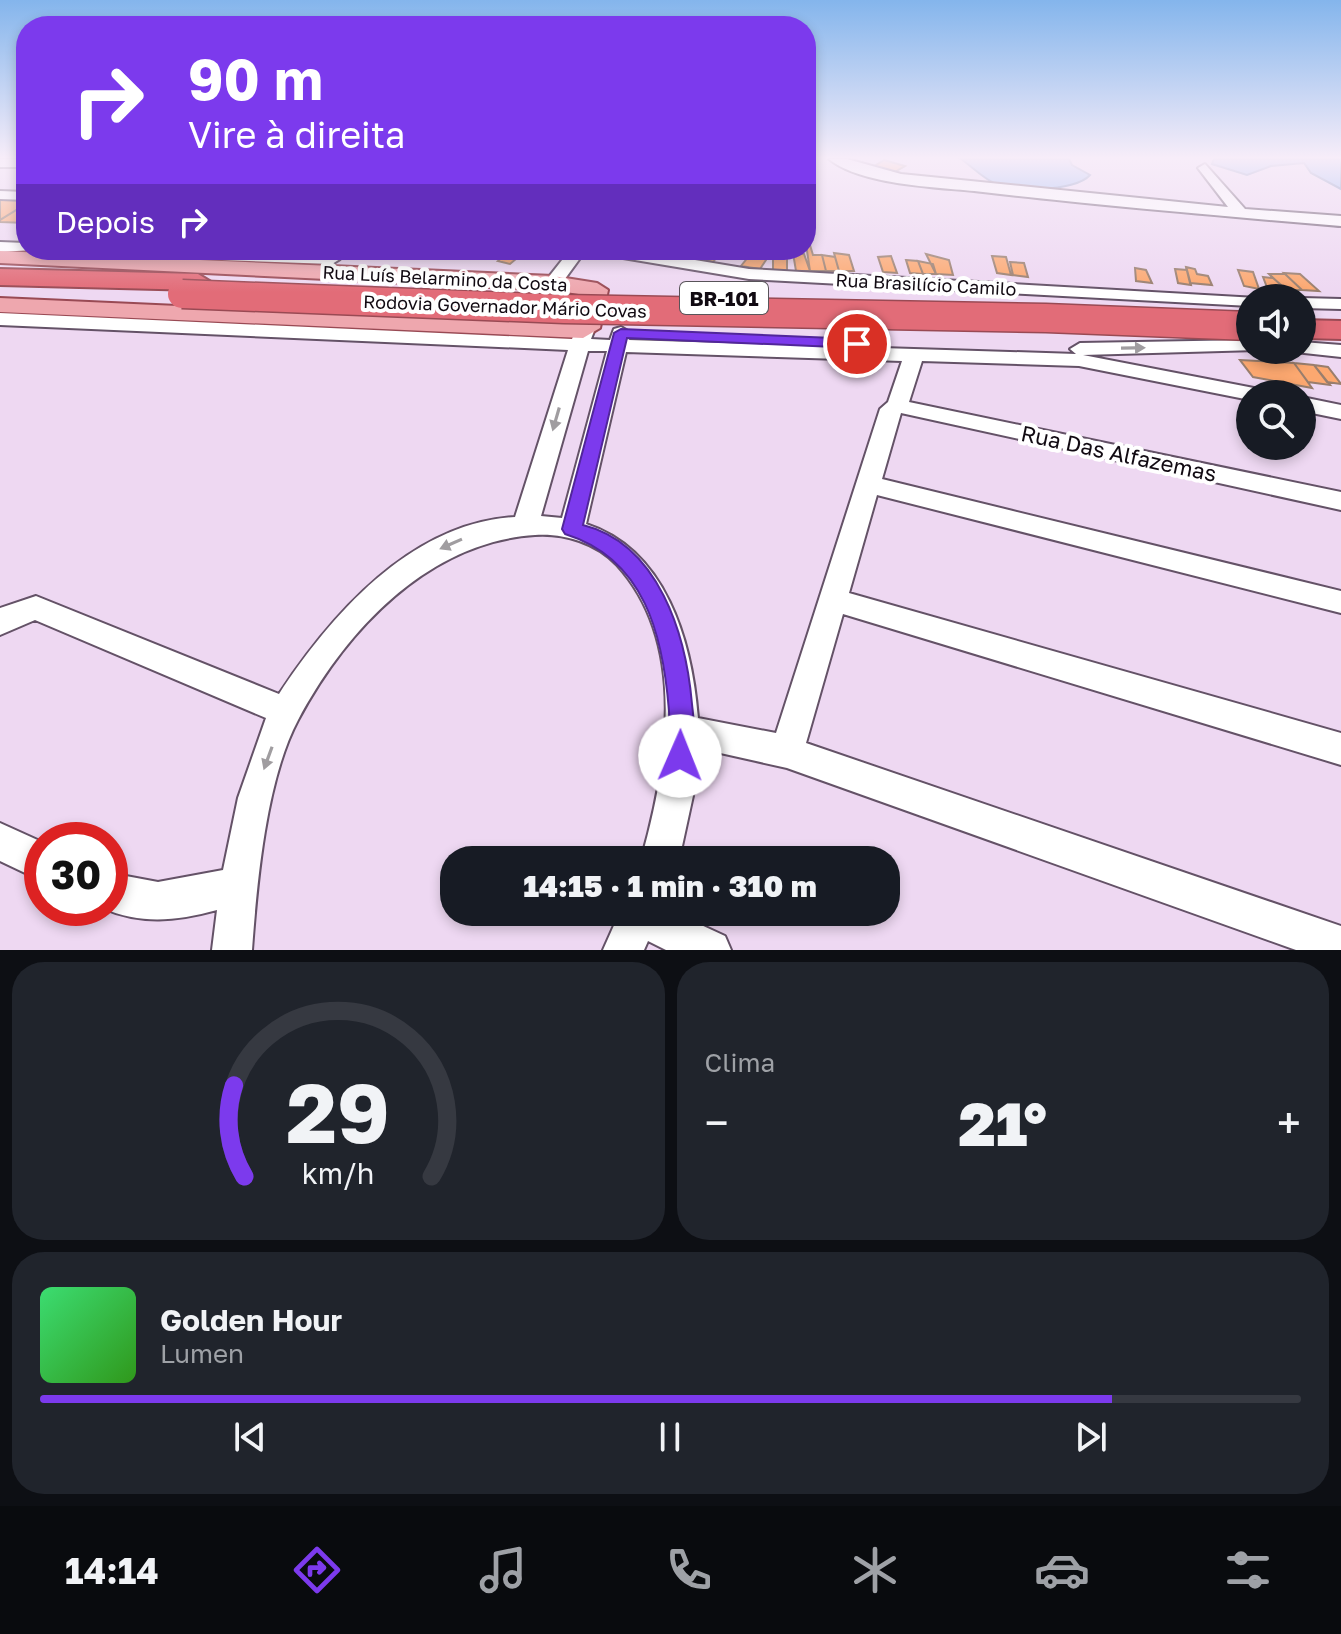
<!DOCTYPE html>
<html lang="pt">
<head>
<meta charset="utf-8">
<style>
	:root { --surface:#171b24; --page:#20242c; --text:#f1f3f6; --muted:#9ea1a6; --line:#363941; --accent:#7c3aed }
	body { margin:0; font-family:"Golos Text",sans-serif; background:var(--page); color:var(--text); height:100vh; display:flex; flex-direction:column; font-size:30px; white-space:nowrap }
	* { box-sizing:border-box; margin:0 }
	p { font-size:26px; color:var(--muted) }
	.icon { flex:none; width:44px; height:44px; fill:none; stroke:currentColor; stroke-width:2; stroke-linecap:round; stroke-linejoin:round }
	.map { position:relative; height:950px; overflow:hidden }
	.details { display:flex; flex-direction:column; gap:12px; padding:12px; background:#0d0f14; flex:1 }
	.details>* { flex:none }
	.hud { position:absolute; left:16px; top:16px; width:800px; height:244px; border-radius:32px; box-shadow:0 4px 12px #0003; background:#7c3aed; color:#fff; overflow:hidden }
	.fabs { position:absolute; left:1236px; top:284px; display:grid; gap:16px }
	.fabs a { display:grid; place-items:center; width:80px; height:80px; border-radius:50%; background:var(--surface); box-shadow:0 4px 12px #0003; font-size:40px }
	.speed { position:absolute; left:24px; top:822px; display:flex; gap:16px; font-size:40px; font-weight:700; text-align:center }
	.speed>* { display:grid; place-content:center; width:104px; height:104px; border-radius:50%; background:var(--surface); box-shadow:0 4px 12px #0003; line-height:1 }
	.speed .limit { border:12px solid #d22; background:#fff; color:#111 }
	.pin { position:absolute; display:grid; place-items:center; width:68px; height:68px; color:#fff; margin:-34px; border:4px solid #fff; border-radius:50%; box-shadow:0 2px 8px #0007 }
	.me { position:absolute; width:88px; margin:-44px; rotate:1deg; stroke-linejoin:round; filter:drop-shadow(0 0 6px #0008) }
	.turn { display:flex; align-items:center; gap:28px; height:168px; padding:0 40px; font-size:36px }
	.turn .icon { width:104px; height:104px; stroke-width:2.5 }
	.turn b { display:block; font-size:56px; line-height:68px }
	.then { display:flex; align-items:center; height:76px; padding:0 40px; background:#0003; gap:16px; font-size:30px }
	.big { font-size:60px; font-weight:800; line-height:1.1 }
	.details .widget { flex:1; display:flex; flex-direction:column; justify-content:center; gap:12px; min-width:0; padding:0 28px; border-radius:32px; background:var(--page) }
	.details .dial { align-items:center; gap:0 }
	.dial svg { height:208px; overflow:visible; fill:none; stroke:var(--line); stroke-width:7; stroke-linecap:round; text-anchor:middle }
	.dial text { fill:var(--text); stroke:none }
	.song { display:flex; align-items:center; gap:24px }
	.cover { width:96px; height:96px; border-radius:12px; background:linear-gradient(135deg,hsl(140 70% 55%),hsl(110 70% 35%)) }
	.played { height:8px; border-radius:4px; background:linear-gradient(90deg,var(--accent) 85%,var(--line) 85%) }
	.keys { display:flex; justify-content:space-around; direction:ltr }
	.heat { display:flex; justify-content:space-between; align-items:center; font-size:44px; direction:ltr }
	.details .tiles { flex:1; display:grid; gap:12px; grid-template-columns:1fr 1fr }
	.widget:last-child { grid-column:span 2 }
	.trip { position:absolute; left:440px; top:846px; width:460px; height:80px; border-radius:32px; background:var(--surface); box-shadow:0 4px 12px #0003; font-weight:800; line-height:80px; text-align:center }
	.tabs { display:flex; height:128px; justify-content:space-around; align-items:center; background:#090b0e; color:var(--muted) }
	.tabs .icon { width:56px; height:56px }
	.tabs .active { color:var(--accent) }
	.tabs b { font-size:36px; color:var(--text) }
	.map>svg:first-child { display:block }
	.water { fill:#8eb6f3; stroke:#6882b0; stroke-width:2 }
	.building { fill:#fca870; stroke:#997e6d; stroke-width:2 }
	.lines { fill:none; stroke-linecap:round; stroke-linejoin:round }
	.minor-casing { stroke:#645267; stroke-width:4 }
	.major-casing { stroke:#994a54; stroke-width:4 }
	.highway-casing { stroke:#994a54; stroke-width:4 }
	.minor { fill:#fff; fill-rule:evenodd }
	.major { fill:#eea7ae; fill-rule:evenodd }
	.highway { fill:#e26c78; fill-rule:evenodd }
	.highway-bridge-casing { stroke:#994a54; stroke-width:31; stroke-linecap:butt }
	.highway-bridge { stroke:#e26c78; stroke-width:28 }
	.oneway { fill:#a09da0 }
	.route { fill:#7c3aed; stroke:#51269a; stroke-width:2 }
	.labels { text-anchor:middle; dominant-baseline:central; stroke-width:8; stroke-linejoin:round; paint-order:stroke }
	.far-street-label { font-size:18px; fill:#110a12; stroke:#fff }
	.shield { fill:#fff; stroke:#585459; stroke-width:2 }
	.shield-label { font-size:20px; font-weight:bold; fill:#110a12 }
	.street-label { font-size:22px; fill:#110a12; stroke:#fff }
</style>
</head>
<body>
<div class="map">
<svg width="1341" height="950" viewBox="0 0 1341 950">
	<rect width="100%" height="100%" fill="#eed8f2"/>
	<path class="water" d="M 961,159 L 1069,159 L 1072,165 L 1090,175 C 1075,192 1011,193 992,182 C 981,176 971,166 961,159 Z
		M 1214,159 L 1341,159 L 1341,189 L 1311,173 L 1304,163 L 1271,166 L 1247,175 L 1212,164 Z"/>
	<path class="building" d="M 884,160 L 905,166 L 893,173 L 873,167 Z
		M 0,199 L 26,200 L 26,204 L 0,220 Z
		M 26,204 L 26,223 L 0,222 L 0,220 Z
		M 806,244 L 810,245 L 813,255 L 822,255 L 826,271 L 810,271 Z
		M 723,250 L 713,262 L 697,258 L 704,250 Z
		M 511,251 L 523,253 L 510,264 L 498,261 Z
		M 765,253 L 770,254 L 760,269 L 741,266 L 749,256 L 761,258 Z
		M 793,253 L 804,254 L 810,271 L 796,271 Z
		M 834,253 L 849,255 L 854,271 L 839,271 Z
		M 773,254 L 787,255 L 787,271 L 773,270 Z
		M 926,254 L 949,260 L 953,275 L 936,274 Z
		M 822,255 L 835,257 L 839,271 L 826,271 Z
		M 891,256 L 897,273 L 883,272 L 878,257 Z
		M 992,256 L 1006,257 L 1011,275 L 997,273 Z
		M 906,260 L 918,261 L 923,274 L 910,273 Z
		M 918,261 L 933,264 L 936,274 L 923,274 Z
		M 1010,262 L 1024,263 L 1028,277 L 1013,275 Z
		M 1186,267 L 1195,269 L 1197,274 L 1208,276 L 1212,285 L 1190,283 Z
		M 1135,268 L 1146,270 L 1152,283 L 1136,281 Z
		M 1175,269 L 1187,270 L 1191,285 L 1178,283 Z
		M 1238,270 L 1253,272 L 1259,289 L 1244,286 Z
		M 1284,273 L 1300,274 L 1319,291 L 1302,290 Z
		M 1269,274 L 1285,274 L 1302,290 L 1286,290 Z
		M 1263,277 L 1273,278 L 1287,290 L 1268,290 Z
		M 1240,360 L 1294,363 L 1312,388 L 1253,377 Z
		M 1294,363 L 1314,365 L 1330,385 L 1308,382 Z
		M 1314,365 L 1328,367 L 1341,384 L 1327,382 Z"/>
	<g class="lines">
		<g class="minor-casing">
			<path id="minor" d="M 0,159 L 26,159 L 26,167 L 0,167 Z
				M 829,159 L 847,159 L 901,174 L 1228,207 L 1198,168 L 1205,164 L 1245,209 L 1341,216 L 1341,226 C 1222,216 1102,206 983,192 C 941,187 862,186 829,159 Z
				M 0,191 L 26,192 L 26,200 L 0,199 Z
				M 0,242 L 26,243 L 26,250 L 33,250 L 0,252 Z
				M 74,250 L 332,254 L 340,259 L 332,264 L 82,255 Z
				M 570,250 L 586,250 L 559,287 L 547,287 L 544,283 Z
				M 597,250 L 635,250 L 749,269 L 1257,298 L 1250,298 L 1250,306 L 749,279 L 605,255 Z
				M 1300,298 L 1302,298 L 1341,299 L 1341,309 L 1302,308 Z
				M 0,313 L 572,339 L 577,327 L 584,325 L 594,331 L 591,339 L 610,340 L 614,329 L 621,327 L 631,333 L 629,340 L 1076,354 L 1070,349 L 1080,343 L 1250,340 L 1250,350 L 1257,350 L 1083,355 L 1259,389 L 1263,394 L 1250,394 L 1250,400 L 1079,366 L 922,361 L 909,402 L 1341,492 L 1341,510 L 901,413 L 882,479 L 1341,591 L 1341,613 L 877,495 L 849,593 L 1341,733 L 1341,765 L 843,614 L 806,743 L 1341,926 L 1341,950 L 1296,950 L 787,768 L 698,748 L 694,791 L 679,860 L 641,860 C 667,768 689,644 617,565 C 597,543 564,533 535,535 C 428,542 346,630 298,720 C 266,780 257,882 252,950 L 212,950 L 217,910 C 176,921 142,925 102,908 L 110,908 L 110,873 L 158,882 L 223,870 L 238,798 L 266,718 L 35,620 L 0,635 L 0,608 L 36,596 L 279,694 C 332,614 411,523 515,517 L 568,350 L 0,325 ZM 588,351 L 607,351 L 562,518 L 541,516 ZM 626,352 L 902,361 L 888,402 L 880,409 L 776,733 L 698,718 C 692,641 666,550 586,524 Z
				M 1302,342 L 1341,345 L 1341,357 L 1295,352 L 1302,350 Z
				M 1302,397 L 1341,405 L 1341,419 L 1302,411 Z
				M 0,823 L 42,842 L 42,881 L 0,861 Z
				M 620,912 L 673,912 L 725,936 L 731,950 L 666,950 L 648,941 L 644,950 L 603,950 Z"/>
		</g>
		<g class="major-casing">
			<path id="major" d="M 0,251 L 553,276 L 597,283 L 608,290 L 600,328 L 583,338 L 0,312 L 0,298 L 577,324 L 585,295 L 553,290 L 0,263 Z"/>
		</g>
		<g class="highway-casing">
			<path id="highway" d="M 0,269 L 198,274 L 211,282 L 198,290 L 0,285 Z
				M 1302,320 L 1341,321 L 1341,339 L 1302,338 Z"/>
		</g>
		<use href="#minor" class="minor"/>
		<use href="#major" class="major"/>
		<use href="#highway" class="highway"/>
		<g class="highway-bridge-casing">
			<path id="highway-bridge" d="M 182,294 L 564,309 L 1046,318 L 1250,326"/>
		</g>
		<use href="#highway-bridge" class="highway-bridge"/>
	</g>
	<defs><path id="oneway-solid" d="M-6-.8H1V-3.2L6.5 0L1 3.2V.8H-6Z" transform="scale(2)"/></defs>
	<g class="oneway">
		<use href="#oneway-solid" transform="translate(1133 348) rotate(-1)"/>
		<use href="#oneway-solid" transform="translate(556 419) rotate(106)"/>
		<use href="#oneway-solid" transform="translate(451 544) rotate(156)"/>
		<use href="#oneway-solid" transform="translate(268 758) rotate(110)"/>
	</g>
	<linearGradient id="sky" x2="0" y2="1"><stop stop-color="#84b5ec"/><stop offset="0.54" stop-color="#f7edf9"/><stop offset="1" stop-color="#f7edf9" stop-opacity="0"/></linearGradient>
	<rect width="1341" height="292" fill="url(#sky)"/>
	<path class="route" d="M 621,329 L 857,339 L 865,344 L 857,348 L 627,338 L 583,525 C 659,544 686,635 692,704 C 694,724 698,746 689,765 L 680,768 L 671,765 C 665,749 670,728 669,711 C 663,635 645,559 565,534 L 562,529 L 614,333 Z"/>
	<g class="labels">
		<g class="far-street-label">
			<text transform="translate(445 278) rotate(3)">Rua Luís Belarmino da Costa</text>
			<text transform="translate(926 284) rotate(3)">Rua Brasilício Camilo</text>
			<text transform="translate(505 306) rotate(2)">Rodovia Governador Mário Covas</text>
		</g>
		<rect class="shield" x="680" y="282" width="88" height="32" rx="6"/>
		<g class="shield-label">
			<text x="724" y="298">BR-101</text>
		</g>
		<g class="street-label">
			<text transform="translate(1119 453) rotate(12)">Rua Das Alfazemas</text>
		</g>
	</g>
</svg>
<div class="fabs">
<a><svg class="icon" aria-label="sound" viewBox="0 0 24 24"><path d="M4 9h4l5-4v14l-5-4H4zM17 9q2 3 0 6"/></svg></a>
<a><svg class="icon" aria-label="search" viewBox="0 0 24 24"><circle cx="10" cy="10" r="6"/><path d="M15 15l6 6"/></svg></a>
</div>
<div class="speed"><div class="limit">30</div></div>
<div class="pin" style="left:857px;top:344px;background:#d93025"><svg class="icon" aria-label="arrive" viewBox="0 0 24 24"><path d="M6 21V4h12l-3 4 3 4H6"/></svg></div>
<svg class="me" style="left:680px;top:756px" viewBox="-20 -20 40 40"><circle r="19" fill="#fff"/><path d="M0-13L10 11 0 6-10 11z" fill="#7c3aed"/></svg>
<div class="trip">14:15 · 1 min · 310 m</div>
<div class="hud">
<div class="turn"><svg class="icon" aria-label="right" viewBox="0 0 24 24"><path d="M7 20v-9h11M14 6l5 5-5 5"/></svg><div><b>90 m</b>Vire à direita</div></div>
<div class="then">Depois<svg class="icon" aria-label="right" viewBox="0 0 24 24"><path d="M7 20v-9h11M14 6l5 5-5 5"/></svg></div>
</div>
</div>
<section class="details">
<div class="tiles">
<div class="widget dial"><svg viewBox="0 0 100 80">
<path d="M14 69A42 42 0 1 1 86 69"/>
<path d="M14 69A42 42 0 0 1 10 34" stroke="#7c3aed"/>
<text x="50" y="56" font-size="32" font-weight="700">29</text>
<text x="50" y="72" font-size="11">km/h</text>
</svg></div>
<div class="widget"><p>Clima</p>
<div class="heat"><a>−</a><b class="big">21°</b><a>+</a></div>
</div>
<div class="widget">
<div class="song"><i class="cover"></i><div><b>Golden Hour</b><p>Lumen</p></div></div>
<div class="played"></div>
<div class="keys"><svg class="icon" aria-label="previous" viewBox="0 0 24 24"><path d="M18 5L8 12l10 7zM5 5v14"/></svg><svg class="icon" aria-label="pause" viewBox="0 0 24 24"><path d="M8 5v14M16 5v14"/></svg><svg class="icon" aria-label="next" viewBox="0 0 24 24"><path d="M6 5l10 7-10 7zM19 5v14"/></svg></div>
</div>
</div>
</section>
<nav class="tabs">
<b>14:14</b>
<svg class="icon active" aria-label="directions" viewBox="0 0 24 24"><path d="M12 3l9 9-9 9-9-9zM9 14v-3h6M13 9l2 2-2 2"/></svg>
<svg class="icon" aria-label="music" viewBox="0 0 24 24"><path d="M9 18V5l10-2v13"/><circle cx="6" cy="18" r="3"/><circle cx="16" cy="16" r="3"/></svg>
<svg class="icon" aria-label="phone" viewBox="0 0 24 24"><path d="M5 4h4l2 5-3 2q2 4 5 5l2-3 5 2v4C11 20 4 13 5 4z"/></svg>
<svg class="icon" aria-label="climate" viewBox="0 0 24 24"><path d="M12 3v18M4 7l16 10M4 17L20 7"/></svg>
<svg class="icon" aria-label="car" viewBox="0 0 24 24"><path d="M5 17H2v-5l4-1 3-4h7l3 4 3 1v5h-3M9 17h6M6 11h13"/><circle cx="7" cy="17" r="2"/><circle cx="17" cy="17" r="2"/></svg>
<svg class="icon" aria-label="filters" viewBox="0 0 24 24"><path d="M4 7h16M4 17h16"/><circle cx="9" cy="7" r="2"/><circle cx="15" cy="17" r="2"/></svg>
</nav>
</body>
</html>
